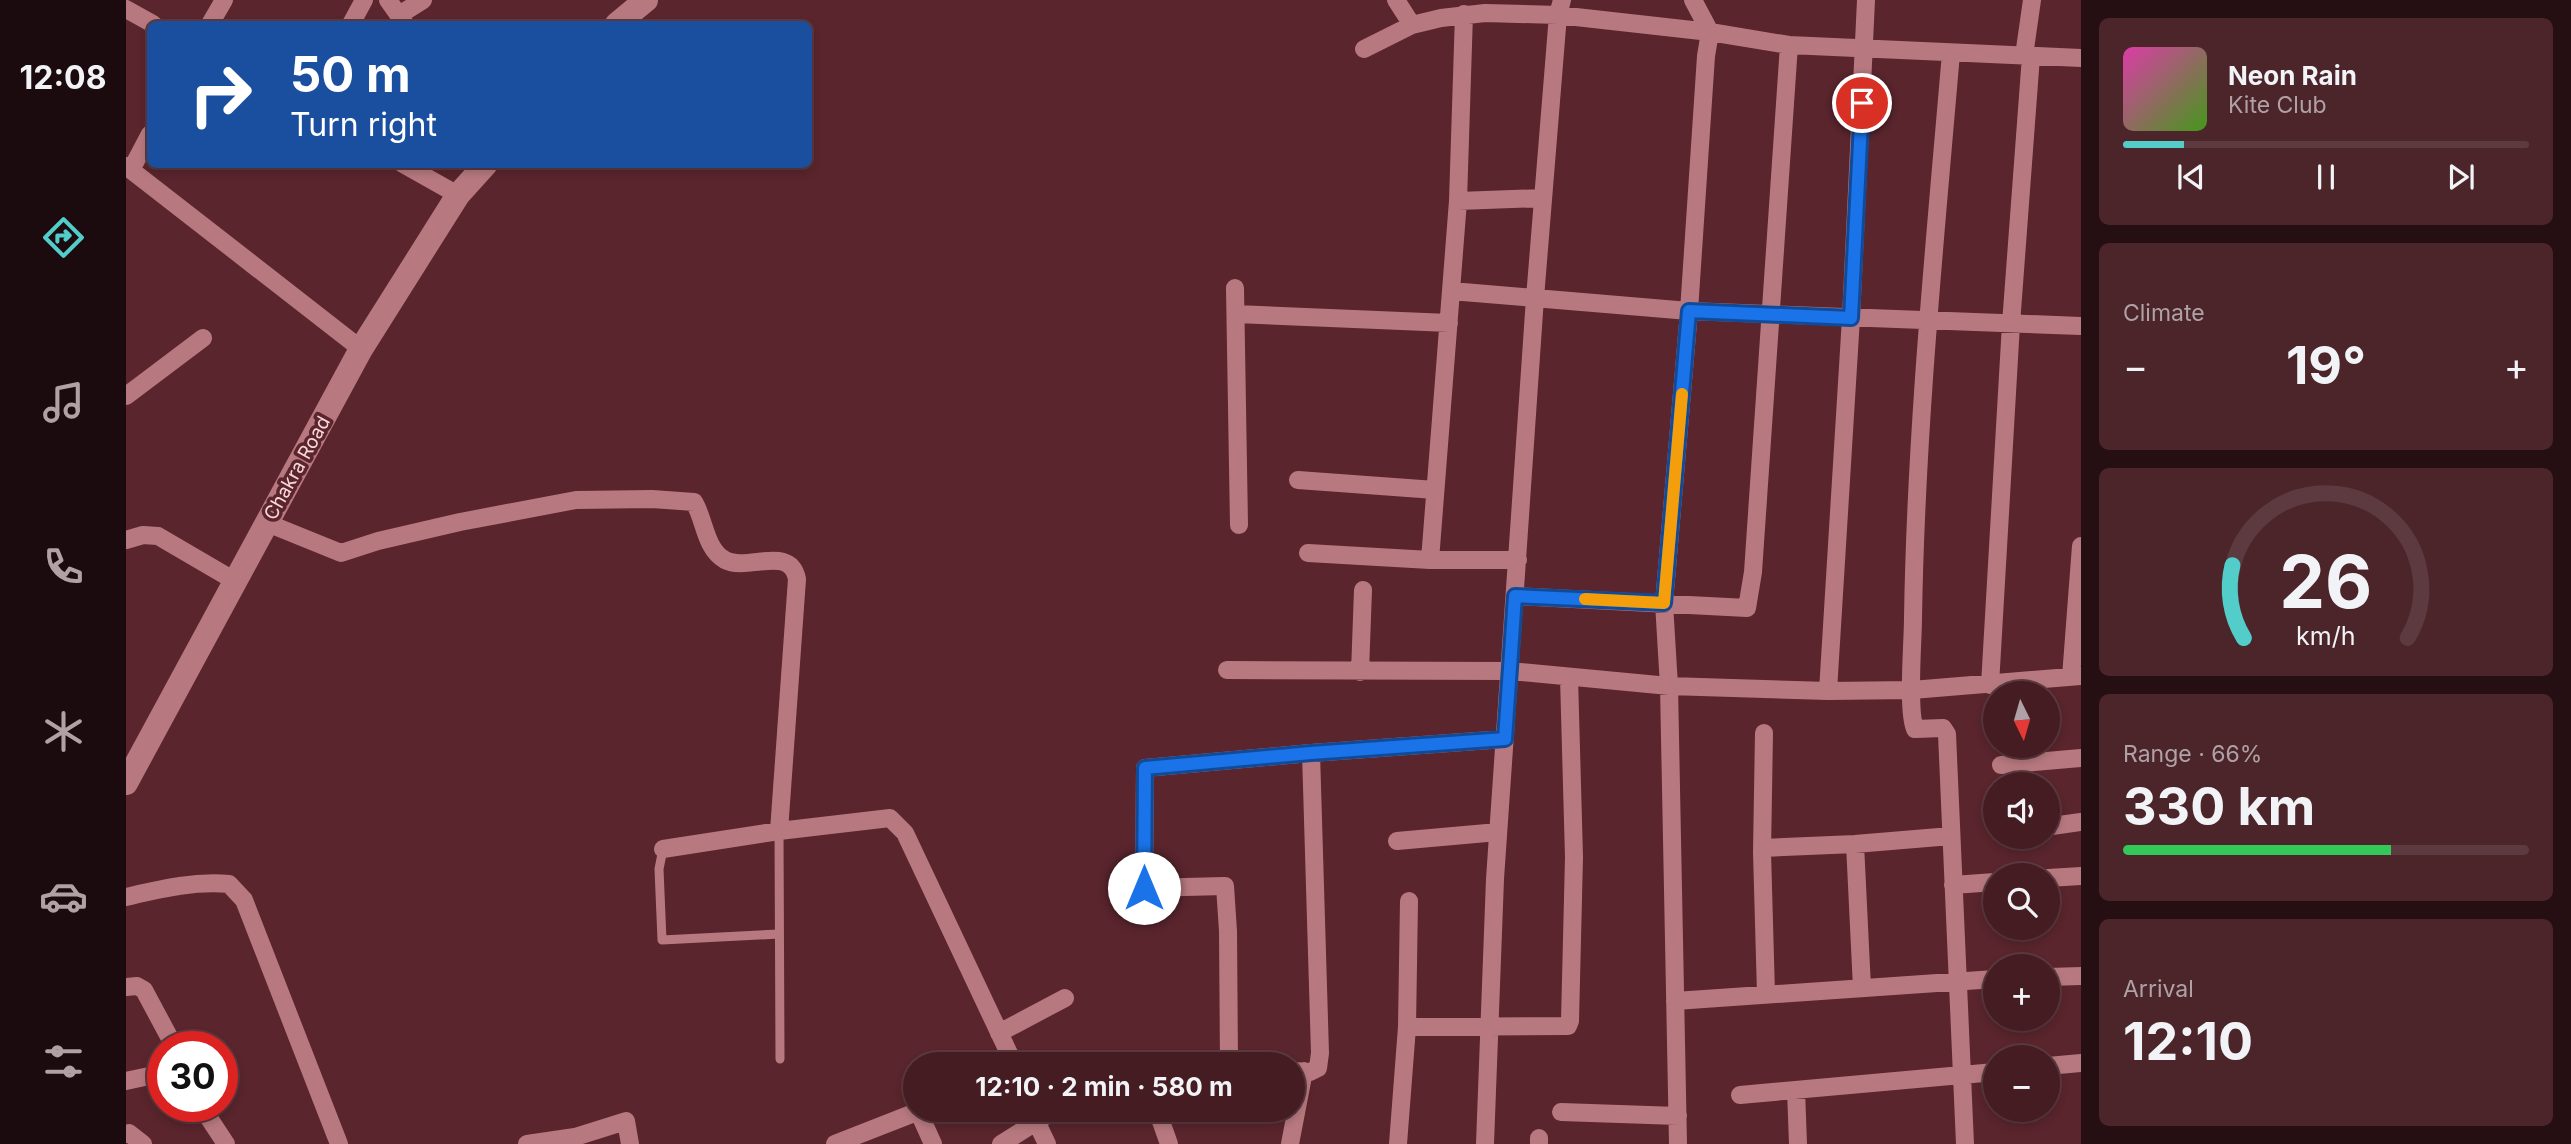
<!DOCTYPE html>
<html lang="en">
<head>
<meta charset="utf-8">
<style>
	:root { --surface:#441c22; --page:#4b252a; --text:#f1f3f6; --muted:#afa1a5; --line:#5c3a40; --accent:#53cdca }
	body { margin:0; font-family:Inter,sans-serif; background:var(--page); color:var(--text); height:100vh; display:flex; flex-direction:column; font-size:26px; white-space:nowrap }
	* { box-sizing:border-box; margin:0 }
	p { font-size:23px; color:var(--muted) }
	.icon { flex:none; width:38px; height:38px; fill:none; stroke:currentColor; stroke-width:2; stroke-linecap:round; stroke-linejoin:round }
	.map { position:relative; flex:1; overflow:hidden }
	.details { display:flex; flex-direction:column; gap:18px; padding:18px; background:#250f13; width:490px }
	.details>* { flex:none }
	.guide { position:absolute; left:21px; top:21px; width:665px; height:147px; border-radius:10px; box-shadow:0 4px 10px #0003,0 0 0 2px var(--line); background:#1a4fa0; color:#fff; overflow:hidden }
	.needle { width:46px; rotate:175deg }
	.fabs { position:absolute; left:1857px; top:681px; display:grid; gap:14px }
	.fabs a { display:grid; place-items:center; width:77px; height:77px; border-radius:50%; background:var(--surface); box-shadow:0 4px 10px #0003,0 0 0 2px var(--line); font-size:35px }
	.speed { position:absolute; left:21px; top:1031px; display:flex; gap:14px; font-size:35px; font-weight:700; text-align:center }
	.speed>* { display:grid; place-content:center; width:91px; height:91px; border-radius:50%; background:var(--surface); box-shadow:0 4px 10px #0003,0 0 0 2px var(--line); line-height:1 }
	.speed .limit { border:10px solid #d22; background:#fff; color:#111 }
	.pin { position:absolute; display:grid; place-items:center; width:60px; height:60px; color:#fff; margin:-30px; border:4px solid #fff; border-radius:50%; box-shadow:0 2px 7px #0007 }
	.me { position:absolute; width:77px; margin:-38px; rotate:0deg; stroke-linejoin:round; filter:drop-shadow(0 0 5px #0008) }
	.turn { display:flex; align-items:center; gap:24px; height:147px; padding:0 28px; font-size:32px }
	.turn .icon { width:91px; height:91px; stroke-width:2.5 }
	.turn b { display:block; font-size:49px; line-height:60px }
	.big { font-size:52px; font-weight:700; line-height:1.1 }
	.details .tile { flex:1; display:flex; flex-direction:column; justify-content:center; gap:10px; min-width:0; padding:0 24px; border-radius:10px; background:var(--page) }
	.details .dial { align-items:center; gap:0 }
	.dial svg { height:182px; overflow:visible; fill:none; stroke:var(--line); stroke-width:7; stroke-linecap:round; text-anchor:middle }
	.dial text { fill:var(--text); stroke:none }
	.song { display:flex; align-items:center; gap:21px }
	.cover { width:84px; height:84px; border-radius:10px; background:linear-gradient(135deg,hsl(320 70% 55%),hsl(100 70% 35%)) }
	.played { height:7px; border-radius:4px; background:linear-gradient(90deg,var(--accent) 15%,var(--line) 15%) }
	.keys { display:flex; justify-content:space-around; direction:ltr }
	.heat { display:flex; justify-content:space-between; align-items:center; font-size:38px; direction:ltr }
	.charge { height:10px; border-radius:5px; background:linear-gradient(90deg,#34c759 66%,var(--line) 0) }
	.trip { position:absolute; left:777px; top:1052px; width:402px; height:70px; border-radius:35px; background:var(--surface); box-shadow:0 4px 10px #0003,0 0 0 2px var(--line); font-weight:700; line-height:70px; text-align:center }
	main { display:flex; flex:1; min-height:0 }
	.menu { display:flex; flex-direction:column; width:126px; justify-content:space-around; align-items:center; background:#1b0b0e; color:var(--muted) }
	.menu .icon { width:49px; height:49px }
	.menu .selected { color:var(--accent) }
	.menu b { font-size:32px; color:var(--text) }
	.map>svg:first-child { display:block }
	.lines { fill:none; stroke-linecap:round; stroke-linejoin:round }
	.lane { stroke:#b7797f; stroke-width:9 }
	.street { stroke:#b7797f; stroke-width:18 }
	.secondary { stroke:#b7797f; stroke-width:24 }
	.route-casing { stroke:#114b97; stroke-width:18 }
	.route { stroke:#1a73e8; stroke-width:12 }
	.slow { stroke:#f59e0b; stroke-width:12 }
	.labels { text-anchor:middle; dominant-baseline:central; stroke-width:7; stroke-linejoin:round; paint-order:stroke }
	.street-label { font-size:19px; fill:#fad7da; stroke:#5a252d }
</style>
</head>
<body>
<main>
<nav class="menu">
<b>12:08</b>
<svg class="icon selected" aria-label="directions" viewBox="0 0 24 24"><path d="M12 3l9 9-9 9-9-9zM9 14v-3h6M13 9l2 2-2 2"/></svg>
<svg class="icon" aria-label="music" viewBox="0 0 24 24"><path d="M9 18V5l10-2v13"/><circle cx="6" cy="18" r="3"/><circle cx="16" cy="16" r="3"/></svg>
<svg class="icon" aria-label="phone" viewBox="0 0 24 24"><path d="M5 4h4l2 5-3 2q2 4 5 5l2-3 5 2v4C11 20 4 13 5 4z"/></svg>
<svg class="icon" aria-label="climate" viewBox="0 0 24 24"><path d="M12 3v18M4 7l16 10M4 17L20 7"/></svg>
<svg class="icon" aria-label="car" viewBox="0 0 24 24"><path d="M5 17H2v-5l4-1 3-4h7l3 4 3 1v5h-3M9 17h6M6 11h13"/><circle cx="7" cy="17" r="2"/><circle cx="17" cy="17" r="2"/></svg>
<svg class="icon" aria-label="filters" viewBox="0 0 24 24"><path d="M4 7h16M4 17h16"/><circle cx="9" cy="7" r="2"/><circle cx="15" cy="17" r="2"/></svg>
</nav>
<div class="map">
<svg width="1955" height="1144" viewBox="0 0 1955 1144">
	<rect width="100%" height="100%" fill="#5a252d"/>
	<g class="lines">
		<path class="lane" d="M 653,831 L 654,1059
			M 537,849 L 533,869 L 536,940 L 653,934"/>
		<path class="street" d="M 262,0 L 279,24
			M 1270,0 L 1286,25
			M 0,9 L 27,24
			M 273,15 L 297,0
			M 84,24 L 98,0
			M 225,24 L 238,0
			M 1238,49 L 1286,25 L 1315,18 L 1359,13 L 1432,15 L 1584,32 L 1663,45 L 1955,58
			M 1825,53 C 1809,241 1790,429 1787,618 C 1787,642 1781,710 1789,729 L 1817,728 L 1821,734 L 1839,1144
			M 1898,56 L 1906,0
			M 277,164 L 332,195
			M 0,166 L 235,349
			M 5,170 L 24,134
			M 1332,201 L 1417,198
			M 1109,288 L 1113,525
			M 1325,291 L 1563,311 L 1955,326
			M 1110,314 L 1323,323
			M 0,396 L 77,338
			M 1172,480 L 1309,490
			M 141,523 L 215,553 L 252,541 L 334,522 L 450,500 L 526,499 L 568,502 C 579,520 579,549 599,560 C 622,572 664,544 671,579 L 653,831
			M 0,540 L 17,535 L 32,536 L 109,581
			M 1182,553 L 1304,560 L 1392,560
			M 1304,560 L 1332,201 L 1338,14
			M 1389,596 L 1621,608 L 1627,572 L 1663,45
			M 1101,670 L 1384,671 L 1543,686 L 1702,691 L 1786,690 L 1955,676
			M 1234,672 L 1237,590
			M 1945,677 L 1955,546
			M 1864,685 L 1885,324 L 1905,56
			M 1702,691 L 1725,318 L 1740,0
			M 1638,733 L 1636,852 L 1640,994
			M 1875,765 L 1955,758
			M 1926,826 L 1955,822
			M 1271,841 L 1372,832
			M 1729,844 L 1736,988
			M 1637,848 L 1729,844 L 1825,836
			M 537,849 L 653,831 L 764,818 L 779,833 L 888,1064
			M 1922,878 L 1955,876
			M 1827,885 L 1869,882
			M 0,897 C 35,889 67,881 103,884 L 118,900 L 213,1144
			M 1922,977 L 1955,976
			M 0,987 L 11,986 L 18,990 L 48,1046
			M 1549,1001 L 1869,979
			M 1281,1027 L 1442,1026 L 1444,1021 L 1448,857 L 1443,677
			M 873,1033 L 939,998
			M 1103,1064 L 1102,931 L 1099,886 L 1018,888 L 1019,768 L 1185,753 L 1379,739
			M 1922,1066 L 1955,1063
			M 1167,1071 L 1184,1072 L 1192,1068 L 1194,1053 L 1185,753
			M 0,1081 L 37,1073
			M 1670,1090 L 1672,1144
			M 1614,1095 L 1869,1072
			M 75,1106 L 100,1144
			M 1031,1110 L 1043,1144
			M 1435,1112 L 1552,1116
			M 910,1121 L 921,1144
			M 0,1134 L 3,1133 L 17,1144
			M 1413,1138 L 1413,1144
			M 401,1144 L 449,1137 L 500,1121 L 504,1144
			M 709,1144 L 788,1113 L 794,1115 L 807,1144
			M 875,1144 L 929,1110
			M 1164,1144 L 1178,1071
			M 1272,1144 L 1281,1027 L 1283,901
			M 1359,1144 L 1369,879 L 1409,298 L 1432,15 L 1436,0
			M 1552,1144 L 1543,686 L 1538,603 L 1563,311 L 1580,56 L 1584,32 L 1567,0"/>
		<path class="secondary" d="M 491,24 L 520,0
			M 0,783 L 235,349 L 332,195 L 360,164"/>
	</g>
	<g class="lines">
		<g class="route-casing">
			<path id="route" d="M 1018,888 L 1019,768 L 1185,753 L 1379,739 L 1389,596 L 1538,603 L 1563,311 L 1725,318 L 1736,103"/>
		</g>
		<use href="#route" class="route"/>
		<path class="slow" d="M 1459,599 L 1538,603 L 1556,394"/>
	</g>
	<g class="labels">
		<g class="street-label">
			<text transform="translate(171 468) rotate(-61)">Chakra Road</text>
		</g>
	</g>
</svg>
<div class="fabs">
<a><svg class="needle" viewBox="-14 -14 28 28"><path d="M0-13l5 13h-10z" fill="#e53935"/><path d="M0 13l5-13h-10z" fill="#afa1a5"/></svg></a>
<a><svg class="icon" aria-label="sound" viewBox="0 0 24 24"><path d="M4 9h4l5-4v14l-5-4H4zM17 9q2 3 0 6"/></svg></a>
<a><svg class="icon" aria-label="search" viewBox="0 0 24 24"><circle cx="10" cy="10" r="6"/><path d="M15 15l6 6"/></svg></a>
<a>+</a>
<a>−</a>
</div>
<div class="speed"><div class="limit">30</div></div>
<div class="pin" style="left:1736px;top:103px;background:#d93025"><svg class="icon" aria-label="arrive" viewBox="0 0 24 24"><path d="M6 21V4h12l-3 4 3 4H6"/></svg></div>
<svg class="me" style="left:1018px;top:888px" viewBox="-20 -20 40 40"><circle r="19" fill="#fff"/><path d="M0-13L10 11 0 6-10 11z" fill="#1a73e8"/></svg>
<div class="trip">12:10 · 2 min · 580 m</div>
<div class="guide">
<div class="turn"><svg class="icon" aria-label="right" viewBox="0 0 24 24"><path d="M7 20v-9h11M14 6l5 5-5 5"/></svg><div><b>50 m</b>Turn right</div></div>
</div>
</div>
<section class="details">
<div class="tile">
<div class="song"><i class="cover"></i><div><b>Neon Rain</b><p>Kite Club</p></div></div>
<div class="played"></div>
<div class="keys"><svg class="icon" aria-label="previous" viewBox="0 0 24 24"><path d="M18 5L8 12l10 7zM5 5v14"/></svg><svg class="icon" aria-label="pause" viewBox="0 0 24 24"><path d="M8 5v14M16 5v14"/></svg><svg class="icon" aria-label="next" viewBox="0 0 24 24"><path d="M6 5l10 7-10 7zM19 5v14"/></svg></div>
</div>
<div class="tile"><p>Climate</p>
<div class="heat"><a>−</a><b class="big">19°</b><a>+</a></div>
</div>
<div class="tile dial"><svg viewBox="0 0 100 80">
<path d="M14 69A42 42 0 1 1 86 69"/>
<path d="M14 69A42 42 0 0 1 9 37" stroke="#53cdca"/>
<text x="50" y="56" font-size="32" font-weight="700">26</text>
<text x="50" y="72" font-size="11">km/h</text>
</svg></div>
<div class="tile"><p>Range · 66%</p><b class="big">330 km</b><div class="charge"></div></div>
<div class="tile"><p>Arrival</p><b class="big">12:10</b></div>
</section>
</main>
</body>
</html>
